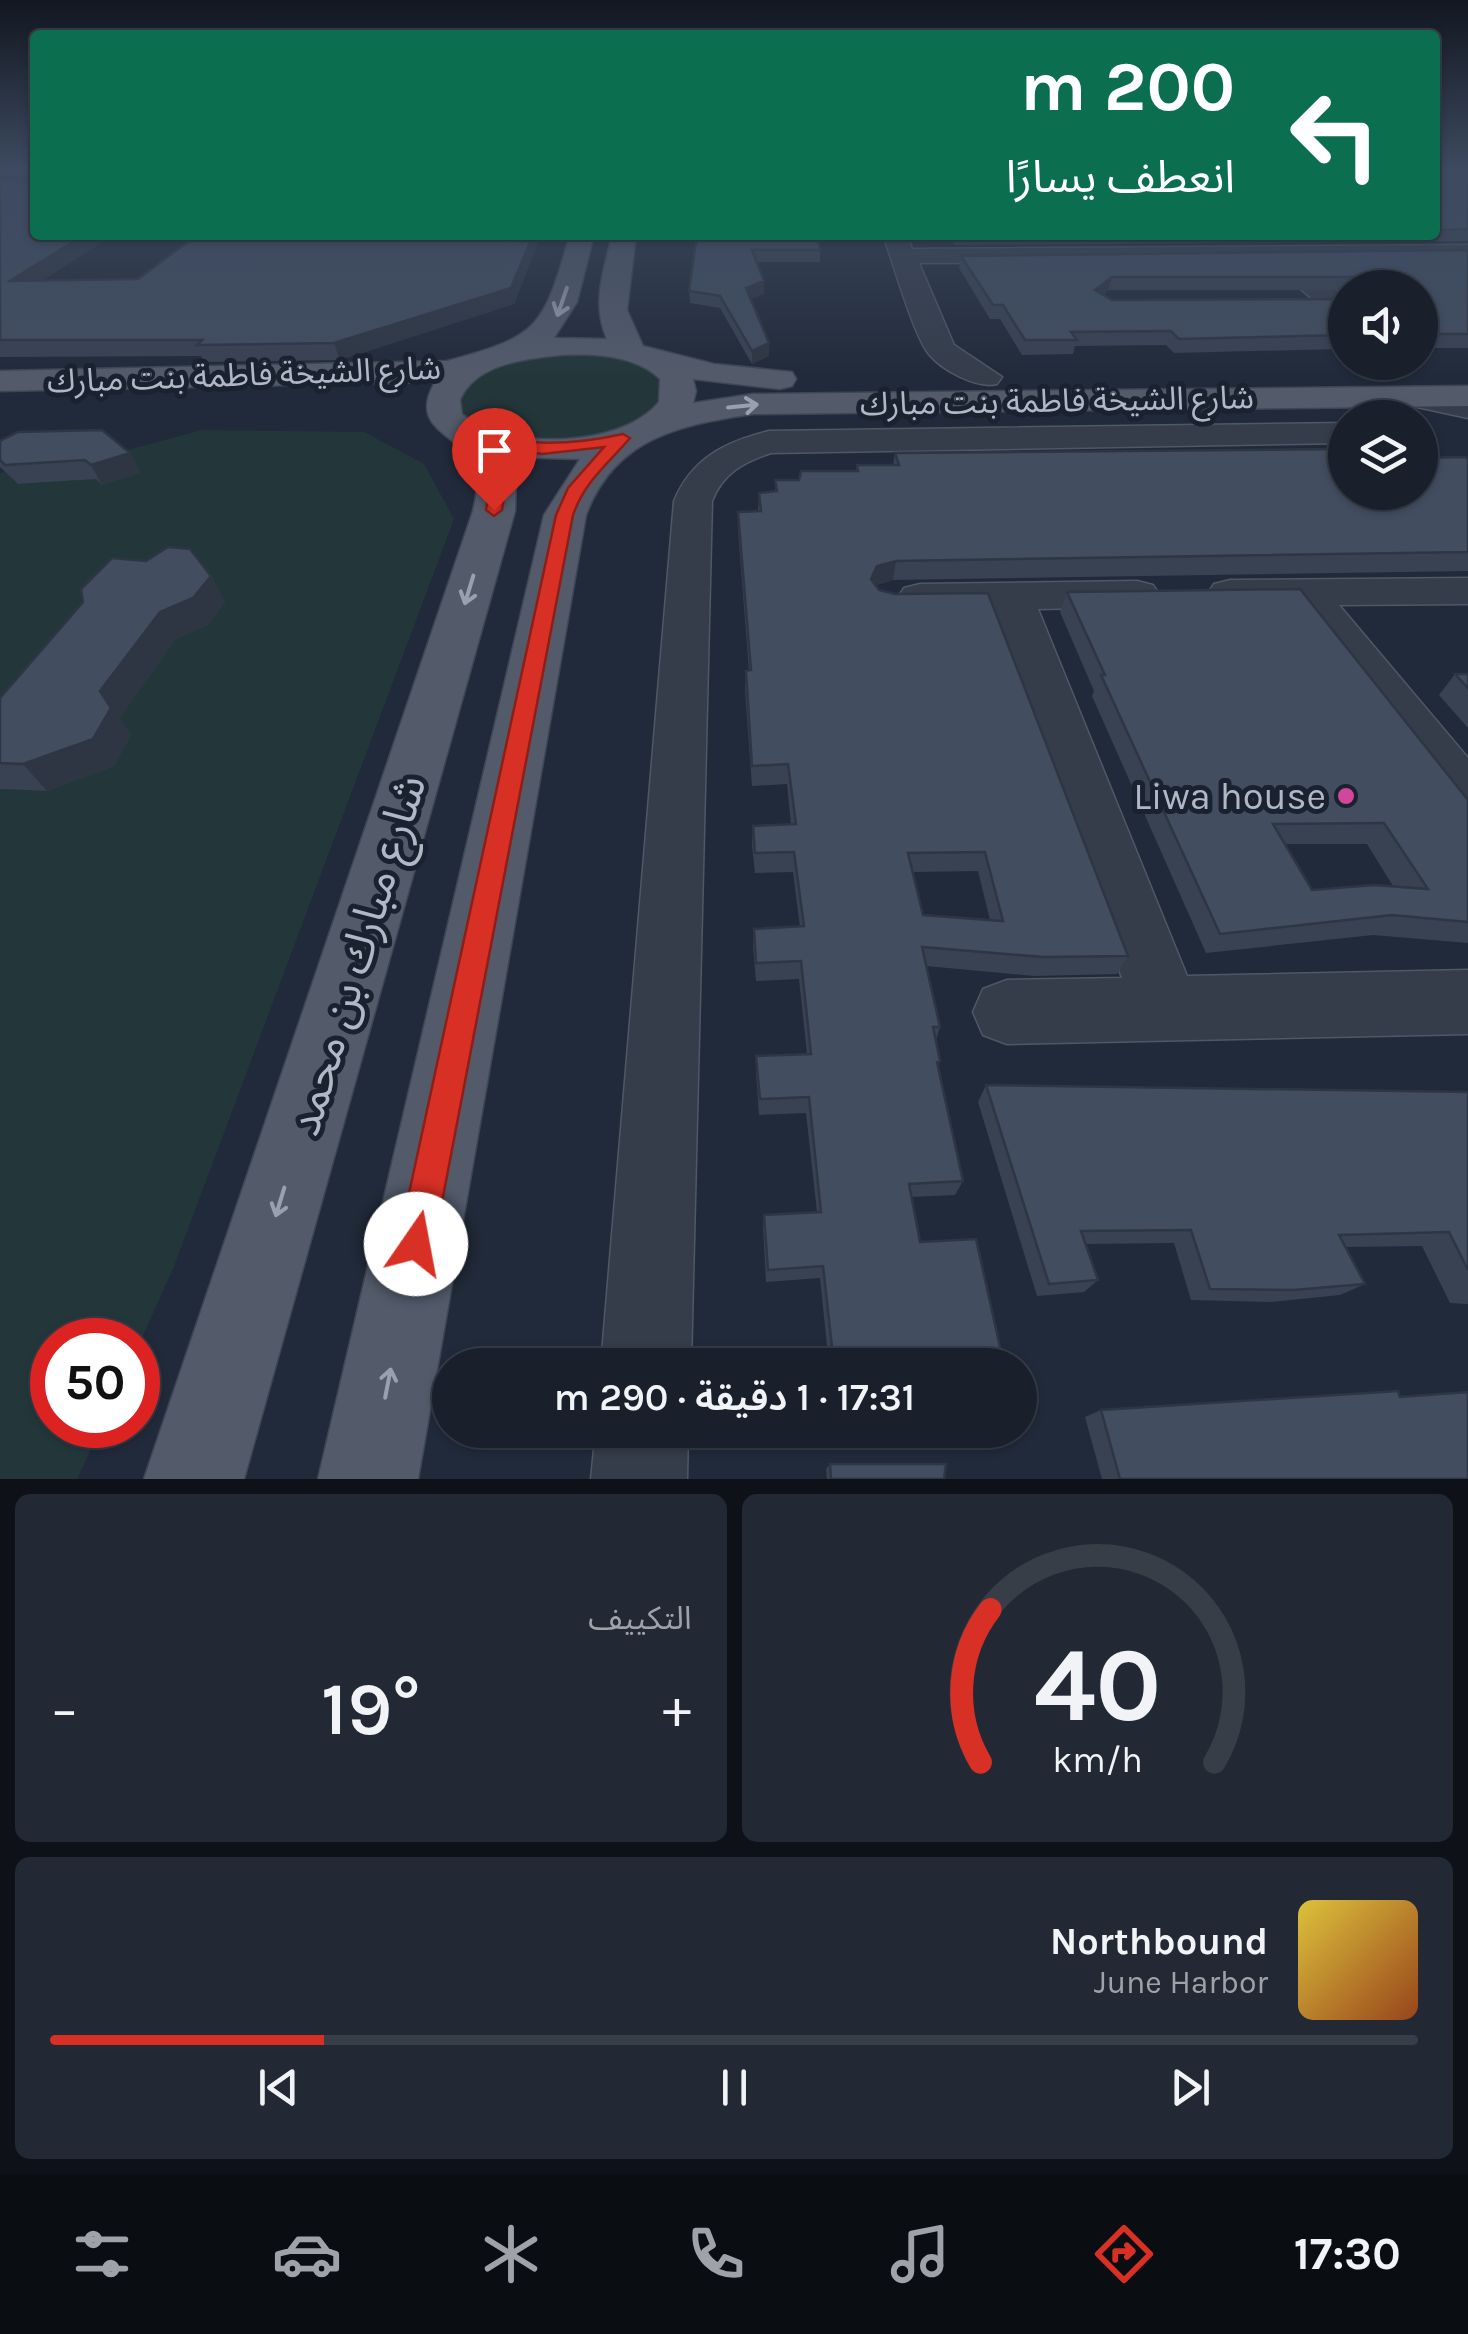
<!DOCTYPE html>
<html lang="ar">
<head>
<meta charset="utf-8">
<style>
	:root { --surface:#19202c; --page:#222834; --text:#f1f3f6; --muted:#9fa3a9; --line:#373e48; --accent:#d93025 }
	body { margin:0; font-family:Karla,"Noto Sans Arabic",sans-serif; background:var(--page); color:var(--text); direction:rtl; height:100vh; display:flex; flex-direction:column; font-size:38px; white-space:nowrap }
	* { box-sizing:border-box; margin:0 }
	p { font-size:32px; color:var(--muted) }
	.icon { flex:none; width:55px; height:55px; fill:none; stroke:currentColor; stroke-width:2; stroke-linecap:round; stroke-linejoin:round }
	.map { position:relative; height:1479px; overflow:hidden; direction:ltr }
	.details { display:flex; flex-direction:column; gap:15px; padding:15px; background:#0e1218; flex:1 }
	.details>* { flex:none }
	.top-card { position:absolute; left:30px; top:30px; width:1410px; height:210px; border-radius:10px; box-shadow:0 2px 8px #0004,0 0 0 2px var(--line); direction:rtl; background:#0b6e4f; color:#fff; overflow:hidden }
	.tools { position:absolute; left:1328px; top:270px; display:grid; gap:20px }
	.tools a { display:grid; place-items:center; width:110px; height:110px; border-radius:50%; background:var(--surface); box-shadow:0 2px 8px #0004,0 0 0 2px var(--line); font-size:50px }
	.speed { position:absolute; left:30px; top:1318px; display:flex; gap:20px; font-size:50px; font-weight:700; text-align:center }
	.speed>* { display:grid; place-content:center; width:130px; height:130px; border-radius:50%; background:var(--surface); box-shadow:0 2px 8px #0004,0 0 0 2px var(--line); line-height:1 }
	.speed .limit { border:15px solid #d22; background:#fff; color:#111 }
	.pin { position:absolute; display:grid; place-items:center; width:85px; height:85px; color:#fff; margin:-102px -42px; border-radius:50% 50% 50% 0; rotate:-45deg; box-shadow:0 0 10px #0007 }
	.pin .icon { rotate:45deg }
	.me { position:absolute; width:110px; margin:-55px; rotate:12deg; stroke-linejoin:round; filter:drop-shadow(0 0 8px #0008) }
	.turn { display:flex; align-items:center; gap:35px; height:210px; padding:0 40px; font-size:45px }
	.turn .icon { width:130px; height:130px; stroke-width:2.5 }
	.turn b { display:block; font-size:70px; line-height:85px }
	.big { font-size:75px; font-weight:600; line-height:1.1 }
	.details .card { flex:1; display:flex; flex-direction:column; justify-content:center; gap:15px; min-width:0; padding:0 35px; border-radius:15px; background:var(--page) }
	.details .dial { align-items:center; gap:0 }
	.dial svg { height:260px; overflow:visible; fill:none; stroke:var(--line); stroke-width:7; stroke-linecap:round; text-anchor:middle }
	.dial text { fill:var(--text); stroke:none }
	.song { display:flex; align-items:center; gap:30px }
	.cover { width:120px; height:120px; border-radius:15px; background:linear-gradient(135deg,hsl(50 70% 55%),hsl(20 70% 35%)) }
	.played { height:10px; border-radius:5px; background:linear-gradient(90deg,var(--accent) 20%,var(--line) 20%) }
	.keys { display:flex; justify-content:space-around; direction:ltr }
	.heat { display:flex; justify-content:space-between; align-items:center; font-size:55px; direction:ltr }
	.details .tiles { flex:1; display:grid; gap:15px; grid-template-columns:1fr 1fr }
	.card:last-child { grid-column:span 2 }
	.trip { position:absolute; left:432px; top:1348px; width:605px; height:100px; border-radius:50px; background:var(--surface); box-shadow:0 2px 8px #0004,0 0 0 2px var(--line); font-weight:600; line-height:100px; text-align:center; direction:rtl }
	.dock { display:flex; height:160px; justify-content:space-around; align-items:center; background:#0a0d12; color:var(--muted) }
	.dock .icon { width:70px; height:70px }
	.dock .on { color:var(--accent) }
	.dock b { font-size:45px; color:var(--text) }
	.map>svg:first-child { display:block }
	.green { fill:#23373b }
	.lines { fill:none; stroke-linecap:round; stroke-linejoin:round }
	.minor-casing { stroke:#505765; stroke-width:3 }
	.major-casing { stroke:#3e4654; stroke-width:3 }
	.minor { fill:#353d4b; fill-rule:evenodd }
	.major { fill:#535b6b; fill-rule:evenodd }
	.wall { fill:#394253; fill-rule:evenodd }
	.shaded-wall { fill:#2e3643 }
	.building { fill:#424d60; stroke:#2e3643; stroke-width:2.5; fill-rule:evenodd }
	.oneway { stroke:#99a0b0 }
	.route { fill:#d93025; stroke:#8d1f18; stroke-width:2.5 }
	.hotel-dot { fill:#d1479c; stroke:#1a222f; stroke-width:4 }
	.labels { text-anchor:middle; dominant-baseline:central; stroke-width:10; stroke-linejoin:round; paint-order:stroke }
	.far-street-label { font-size:32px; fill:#b0b7c7; stroke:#1a222f }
	.poi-label { font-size:38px; fill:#b0b7c7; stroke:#1a222f; text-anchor:end }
	.near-street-label { font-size:45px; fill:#b0b7c7; stroke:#1a222f }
</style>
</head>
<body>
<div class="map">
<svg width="1468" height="1479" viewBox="0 0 1468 1479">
	<rect width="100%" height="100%" fill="#212a3a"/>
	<path class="green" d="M 598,352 L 647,366 L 664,382 L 662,402 C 655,408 647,417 639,422 C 596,445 506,451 467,419 C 434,393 499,362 520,357 C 545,353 573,354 598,352 Z
		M 202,430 L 364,432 L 424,464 L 454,519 L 173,1269 L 138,1346 L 138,1340 L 52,1340 L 52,1425 L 102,1425 L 77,1479 L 0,1479 L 0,789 L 47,791 L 131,735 L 120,718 L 176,639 L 208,625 L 225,603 L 0,752 L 0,473 L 5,472 L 18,484 L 80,480 L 90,474 L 103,485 L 140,471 L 98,458 Z"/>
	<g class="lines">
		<g class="minor-casing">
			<path id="minor" d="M 883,235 L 907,235 L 912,249 L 1468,245 L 1468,259 L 1298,260 L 1342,295 L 1345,302 L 1332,309 L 1322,307 L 1268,261 L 919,263 L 954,345 L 1002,377 L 997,384 C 977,389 941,370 928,353 C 913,333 893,262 883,235 Z
				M 1414,387 L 1468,398 L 1468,418 L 1403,404 L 1398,397 L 1403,390 Z
				M 1345,423 L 1345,443 L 771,453 C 744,462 723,473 712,501 L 691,1365 L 601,1365 L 674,501 C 692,458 725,442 769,431 Z
				M 1468,578 L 1468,604 L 1339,605 L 1468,758 L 1468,817 L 1448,811 L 1292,606 L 1230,606 L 1214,602 L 1208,593 L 1214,584 L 1230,580 Z
				M 1137,581 L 1153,585 L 1159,594 L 1153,603 L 1137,607 L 1038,609 L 1187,976 L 1468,970 L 1468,1034 L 1007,1044 L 983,1035 L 973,1012 L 983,989 L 1007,980 L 1122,978 L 994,609 L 920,610 L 904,606 L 898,597 L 904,588 L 920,584 Z
				M 596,1430 L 688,1430 L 687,1479 L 591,1479 Z"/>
		</g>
		<g class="major-casing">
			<path id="major" d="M 570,235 L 594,235 L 577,302 L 554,338 L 607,339 C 591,303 604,271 612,235 L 636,235 L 627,310 L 643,346 L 714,364 L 792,372 L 796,379 L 792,386 L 780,389 L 693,379 L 696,391 L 693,403 L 753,394 L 1468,386 L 1468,406 L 753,414 C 679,425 615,438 586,515 L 418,1479 L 318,1479 L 544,515 L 580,459 L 506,457 L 516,478 L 515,511 L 244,1479 L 144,1479 L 473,511 C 476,498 479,485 475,472 C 464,431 406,433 435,382 L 0,391 L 0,371 L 447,361 C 541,336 543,327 570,235 ZM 561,355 C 593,353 636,355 660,379 L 659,402 C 620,449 508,450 462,414 L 460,400 C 476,363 526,359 561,355 Z"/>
		</g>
		<use href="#minor" class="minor"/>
		<use href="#major" class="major"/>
	</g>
	<path class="wall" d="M 0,170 L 35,170 L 35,235 L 113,235 L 43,280 L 138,279 L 197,235 L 541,235 L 514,304 L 340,360 L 204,362 L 201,356 L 0,357 L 0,181 L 28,182 L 30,175 L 0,175 Z
		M 1435,170 L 1441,177 L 1468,176 L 1468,241 L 955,245 L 948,235 L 1435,235 Z
		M 697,235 L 820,250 L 820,262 L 756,262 L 764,281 L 764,294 L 751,299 L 769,343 L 769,356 L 752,364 L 720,308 L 690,303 L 689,291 Z
		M 1468,250 L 1468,348 L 1429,348 L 1426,354 L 1420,354 L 1420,288 L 1345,288 L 1345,290 L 1108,290 L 1103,295 L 1112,300 L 1345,299 L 1345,354 L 1338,349 L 1174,353 L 1166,345 L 1075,346 L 1073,354 L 1022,355 L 1000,319 L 990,319 L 959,268 L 961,256 Z
		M 0,441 L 141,472 L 102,485 L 96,479 L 18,484 L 0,467 Z
		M 895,453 L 1345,492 L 1468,459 L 1468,571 L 893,580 L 876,585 L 1128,956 L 1117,974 L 1034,976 L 926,966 L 940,1027 L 936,1040 L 940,1061 L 938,1067 L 963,1181 L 955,1195 L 912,1197 L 920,1242 L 1004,1365 L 829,1365 L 820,1278 L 766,1282 L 763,1228 L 764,1215 L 817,1212 L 806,1113 L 759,1115 L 756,1073 L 756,1056 L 807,1054 L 799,979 L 756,981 L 753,947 L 754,929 L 800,927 L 793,872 L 755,873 L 752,845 L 753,826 L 791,824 L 787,784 L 752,786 L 745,691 L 746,671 L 749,671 L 738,531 L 738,512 L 758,511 L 759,493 L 775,492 L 775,480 L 799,480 L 856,471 L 857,465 L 893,465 ZM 978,871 L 990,920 L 923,915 L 912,872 Z
		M 211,576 L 225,603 L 208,625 L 176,639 L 120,718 L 131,735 L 114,766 L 47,791 L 0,789 L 0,698 Z
		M 1067,592 L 1468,800 L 1468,943 L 1373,935 L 1206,953 L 1092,696 L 1094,691 L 1060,612 ZM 1285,844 L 1367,844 L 1393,886 L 1312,890 Z
		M 1455,674 L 1468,674 L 1468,728 L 1439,695 Z
		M 986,1085 L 1468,1092 L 1468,1304 L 1450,1303 L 1422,1246 L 1345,1247 L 1365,1284 L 1340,1295 L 1271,1302 L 1191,1300 L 1174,1243 L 1085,1244 L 1098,1280 L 1084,1292 L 1037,1296 L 978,1102 Z
		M 1400,1397 L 1468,1479 L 1102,1479 L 1085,1417 L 1101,1410 Z
		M 830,1464 L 944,1479 L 827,1479 L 826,1469 Z"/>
	<path class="shaded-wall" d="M 84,235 L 113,235 L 19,296 L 10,281 Z
		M 533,235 L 541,235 L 514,304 L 340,360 L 334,343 Z
		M 1112,277 L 1108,290 L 1091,303 L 1095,290 Z
		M 764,281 L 764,294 L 746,301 L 746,288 Z
		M 769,343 L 769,356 L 752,364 L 752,351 Z
		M 130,453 L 141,472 L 102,485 L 91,465 Z
		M 896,561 L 893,580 L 874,586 L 871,579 L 877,566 Z
		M 211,576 L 225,603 L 208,625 L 176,639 L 120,718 L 131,735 L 114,766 L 47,791 L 23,764 L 100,691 L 160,612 Z"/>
	<path class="building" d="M 32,170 L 35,170 L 35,235 L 84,235 L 10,281 L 138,279 L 197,235 L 533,235 L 511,288 L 334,343 L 197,345 L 202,340 L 0,340 L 0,181 L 28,182 Z
		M 1435,170 L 1437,170 L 1437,173 L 1441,177 L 1468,176 L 1468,229 L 1435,230 Z
		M 697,235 L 817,235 L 820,250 L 752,250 L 764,281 L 746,288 L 769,343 L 752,351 L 720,296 L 689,291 Z
		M 1468,250 L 1468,334 L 1425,334 L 1434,340 L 1420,340 L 1420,288 L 1355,288 L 1354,277 L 1112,277 L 1095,290 L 1112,300 L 1345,299 L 1345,335 L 1179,339 L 1171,331 L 1071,332 L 1077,340 L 1025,340 L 1003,305 L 993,305 L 961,256 Z
		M 102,430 L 130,453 L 91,465 L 85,460 L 5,465 L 0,460 L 0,441 L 18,432 Z
		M 1345,449 L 1345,492 L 1420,492 L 1420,458 L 1465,457 L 1468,459 L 1468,552 L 896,561 L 877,566 L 871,579 L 879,590 L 895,594 L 988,593 L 1128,956 L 1043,957 L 922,947 L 940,1027 L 933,1027 L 940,1061 L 937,1062 L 963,1181 L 909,1184 L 920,1242 L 976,1239 L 1004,1365 L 834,1365 L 823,1266 L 768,1270 L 764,1215 L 821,1212 L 809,1097 L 760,1099 L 756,1056 L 811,1054 L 801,961 L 756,963 L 754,929 L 804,926 L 794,852 L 755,853 L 753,826 L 796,824 L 788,764 L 752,766 L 746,671 L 751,670 L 738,512 L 761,511 L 759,493 L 777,491 L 775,480 L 799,480 L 801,471 L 858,471 L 857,465 L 899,465 L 895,453 ZM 985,852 L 1003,921 L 923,915 L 908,853 Z
		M 168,547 L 190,549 L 211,576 L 193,598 L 160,612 L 100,691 L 111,708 L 93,739 L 23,764 L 0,763 L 0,698 L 83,602 L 81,589 L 112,558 L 146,561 Z
		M 1300,589 L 1468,800 L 1468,922 L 1392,915 L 1220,934 L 1101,675 L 1105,675 L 1067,592 ZM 1384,823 L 1428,889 L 1374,885 L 1312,890 L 1273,824 Z
		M 1455,674 L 1468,674 L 1468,688 Z
		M 986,1085 L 1468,1092 L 1468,1270 L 1449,1232 L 1339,1235 L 1365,1284 L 1293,1290 L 1210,1289 L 1191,1230 L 1081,1231 L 1098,1280 L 1049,1284 Z
		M 1398,1391 L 1400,1397 L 1468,1392 L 1468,1479 L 1120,1479 L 1101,1410 Z
		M 830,1464 L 946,1464 L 944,1479 L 831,1479 Z"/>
	<defs><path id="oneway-shaft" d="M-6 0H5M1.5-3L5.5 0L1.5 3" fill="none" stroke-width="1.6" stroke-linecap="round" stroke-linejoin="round" transform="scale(2.5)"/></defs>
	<g class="oneway">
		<use href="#oneway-shaft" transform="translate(562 302) rotate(109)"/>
		<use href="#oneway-shaft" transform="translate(743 406) rotate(-6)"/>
		<use href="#oneway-shaft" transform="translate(469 590) rotate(107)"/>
		<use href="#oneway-shaft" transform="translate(280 1202) rotate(107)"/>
		<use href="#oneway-shaft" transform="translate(388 1383) rotate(-79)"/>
	</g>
	<linearGradient id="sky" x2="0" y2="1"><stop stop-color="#121720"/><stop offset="0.45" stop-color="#3d4a60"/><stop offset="1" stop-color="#3d4a60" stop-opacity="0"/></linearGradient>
	<rect width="1468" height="377" fill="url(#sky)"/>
	<path class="route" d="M 470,432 C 524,446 569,446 623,434 L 630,438 C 607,465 585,481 573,515 L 434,1244 L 429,1256 L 416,1262 L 404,1256 L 398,1244 L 556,515 L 568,488 L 604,447 L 542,454 L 487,446 C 506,467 507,484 502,510 L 494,516 L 486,510 C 493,471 486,466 462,436 Z"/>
	<circle class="hotel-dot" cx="1346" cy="796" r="10"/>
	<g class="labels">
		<g class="far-street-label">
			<text transform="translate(244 375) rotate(-2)">شارع الشيخة فاطمة بنت مبارك</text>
			<text transform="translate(1057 401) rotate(-1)">شارع الشيخة فاطمة بنت مبارك</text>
		</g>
		<g class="poi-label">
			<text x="1326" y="796">Liwa house</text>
		</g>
		<g class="near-street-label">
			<text transform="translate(357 955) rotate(-73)">شارع مبارك بن محمد</text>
		</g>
	</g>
</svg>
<div class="tools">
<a><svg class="icon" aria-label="sound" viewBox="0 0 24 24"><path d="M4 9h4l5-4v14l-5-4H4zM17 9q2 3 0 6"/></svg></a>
<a><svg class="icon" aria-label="layers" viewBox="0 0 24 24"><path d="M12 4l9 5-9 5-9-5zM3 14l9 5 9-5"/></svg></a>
</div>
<div class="speed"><div class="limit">50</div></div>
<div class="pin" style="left:494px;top:510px;background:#d93025"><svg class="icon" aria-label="arrive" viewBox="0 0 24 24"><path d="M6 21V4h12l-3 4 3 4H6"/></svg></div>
<svg class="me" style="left:416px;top:1244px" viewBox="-20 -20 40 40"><circle r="19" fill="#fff"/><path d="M0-13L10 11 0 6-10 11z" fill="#d93025"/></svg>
<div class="trip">17:31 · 1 دقيقة · 290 m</div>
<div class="top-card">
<div class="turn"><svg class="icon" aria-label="left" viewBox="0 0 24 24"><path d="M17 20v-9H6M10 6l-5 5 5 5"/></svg><div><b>200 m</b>انعطف يسارًا</div></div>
</div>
</div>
<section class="details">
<div class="tiles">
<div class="card dial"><svg viewBox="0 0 100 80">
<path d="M14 69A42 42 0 1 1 86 69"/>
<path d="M14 69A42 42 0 0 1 17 22" stroke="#d93025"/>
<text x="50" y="56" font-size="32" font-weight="700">40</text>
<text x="50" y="72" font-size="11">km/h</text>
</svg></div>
<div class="card"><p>التكييف</p>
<div class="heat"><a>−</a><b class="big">19°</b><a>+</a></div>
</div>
<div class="card">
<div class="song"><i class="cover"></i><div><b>Northbound</b><p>June Harbor</p></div></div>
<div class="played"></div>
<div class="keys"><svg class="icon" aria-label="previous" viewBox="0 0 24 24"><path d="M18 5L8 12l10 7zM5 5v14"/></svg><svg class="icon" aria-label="pause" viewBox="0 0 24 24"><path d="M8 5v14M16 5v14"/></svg><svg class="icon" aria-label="next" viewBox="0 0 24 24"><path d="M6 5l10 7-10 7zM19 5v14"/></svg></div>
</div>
</div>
</section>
<nav class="dock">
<b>17:30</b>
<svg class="icon on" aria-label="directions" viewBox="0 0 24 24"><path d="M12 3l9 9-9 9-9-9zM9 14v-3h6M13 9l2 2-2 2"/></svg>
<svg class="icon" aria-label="music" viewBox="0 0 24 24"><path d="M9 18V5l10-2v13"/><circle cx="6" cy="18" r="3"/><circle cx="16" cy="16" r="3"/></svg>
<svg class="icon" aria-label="phone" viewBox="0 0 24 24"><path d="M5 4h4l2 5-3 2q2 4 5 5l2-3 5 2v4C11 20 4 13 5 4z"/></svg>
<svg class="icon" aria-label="climate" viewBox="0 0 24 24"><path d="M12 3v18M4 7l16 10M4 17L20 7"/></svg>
<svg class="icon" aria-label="car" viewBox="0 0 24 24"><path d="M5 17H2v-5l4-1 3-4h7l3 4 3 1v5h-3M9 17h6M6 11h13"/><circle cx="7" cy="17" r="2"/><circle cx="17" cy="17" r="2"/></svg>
<svg class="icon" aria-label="filters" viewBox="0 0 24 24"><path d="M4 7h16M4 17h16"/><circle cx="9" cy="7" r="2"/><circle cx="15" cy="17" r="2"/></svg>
</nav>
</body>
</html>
